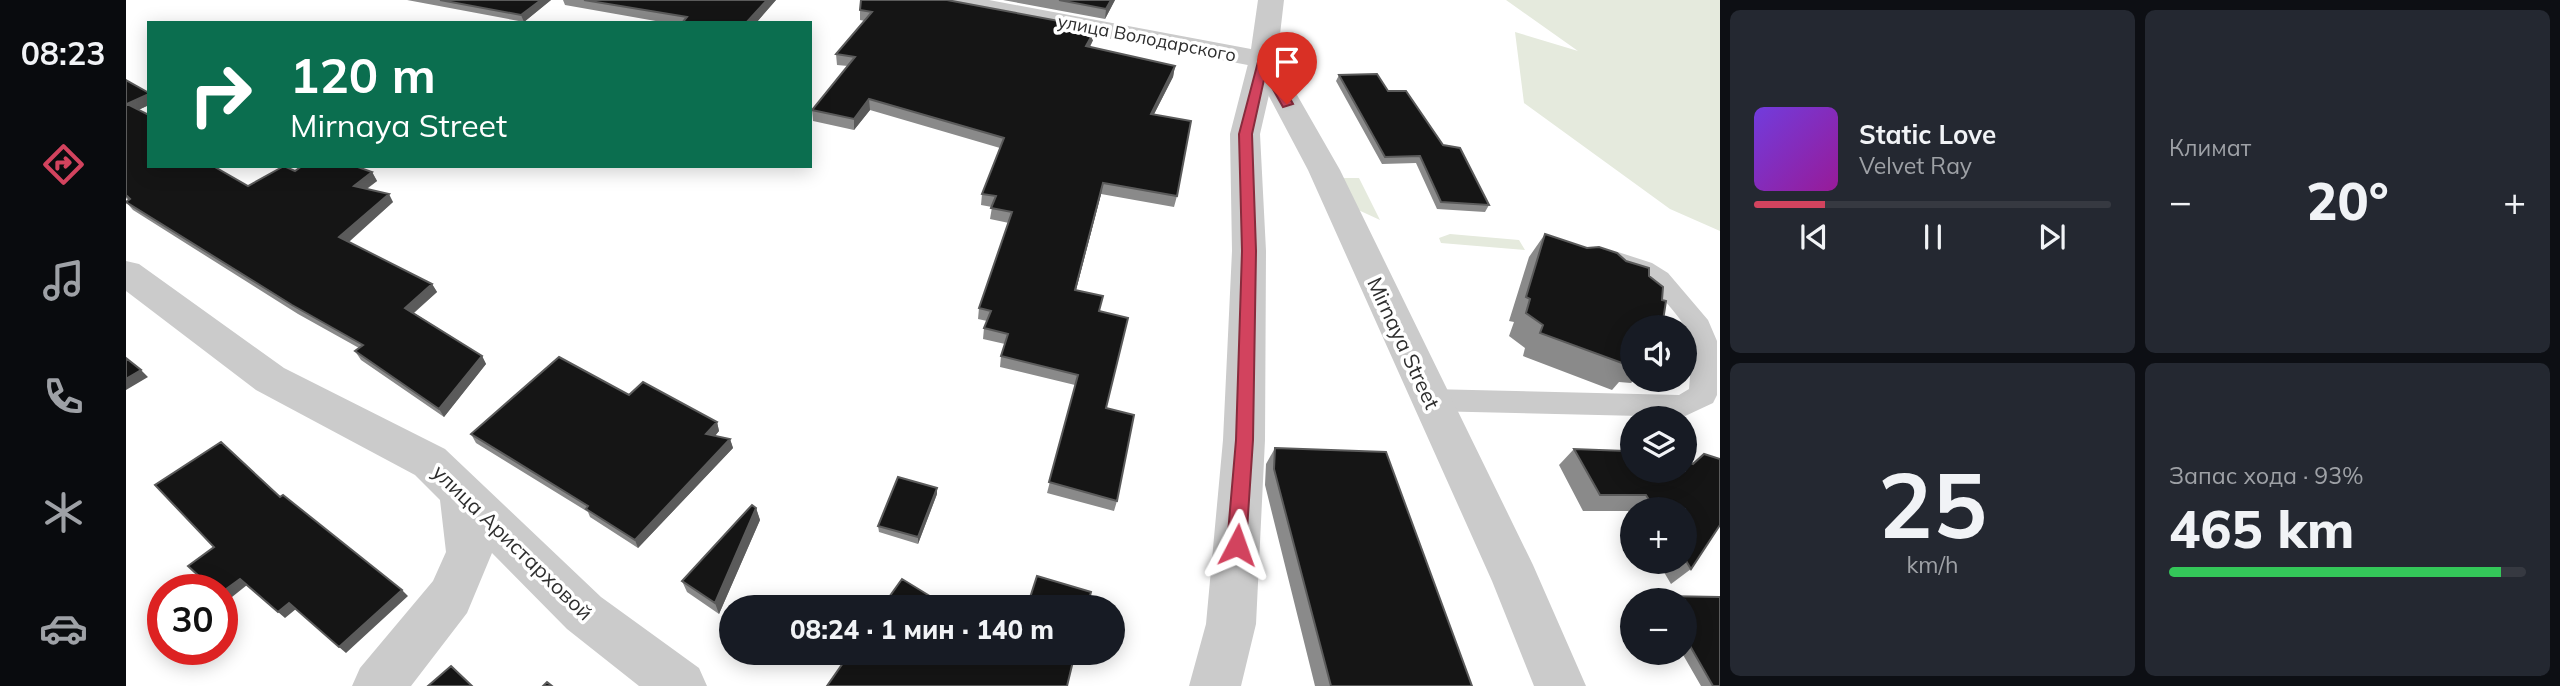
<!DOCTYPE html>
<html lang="ru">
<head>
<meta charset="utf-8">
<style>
	:root { --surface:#171b24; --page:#242831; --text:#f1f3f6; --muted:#9ea1a6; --line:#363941; --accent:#d2435e }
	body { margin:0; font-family:Mulish,sans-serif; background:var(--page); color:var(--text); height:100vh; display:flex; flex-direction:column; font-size:26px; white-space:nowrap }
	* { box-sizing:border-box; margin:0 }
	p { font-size:23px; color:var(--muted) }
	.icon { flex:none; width:38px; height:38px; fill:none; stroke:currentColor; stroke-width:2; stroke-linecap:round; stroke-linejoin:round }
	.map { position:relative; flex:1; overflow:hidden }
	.sheet { display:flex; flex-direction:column; gap:10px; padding:10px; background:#0d0f14; width:840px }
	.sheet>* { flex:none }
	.hud { position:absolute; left:21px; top:21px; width:665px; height:147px; border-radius:0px; box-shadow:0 4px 18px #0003; background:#0b6e4f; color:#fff; overflow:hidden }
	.controls { position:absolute; left:1494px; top:315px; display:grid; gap:14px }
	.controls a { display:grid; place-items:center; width:77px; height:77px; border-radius:50%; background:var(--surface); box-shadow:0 4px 18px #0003; font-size:35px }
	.speed { position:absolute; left:21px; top:574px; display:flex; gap:14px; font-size:35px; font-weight:700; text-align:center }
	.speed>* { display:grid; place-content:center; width:91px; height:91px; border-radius:50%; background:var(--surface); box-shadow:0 4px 18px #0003; line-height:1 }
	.speed .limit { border:10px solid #d22; background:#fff; color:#111 }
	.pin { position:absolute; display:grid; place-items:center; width:60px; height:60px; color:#fff; margin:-72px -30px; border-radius:50% 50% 50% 0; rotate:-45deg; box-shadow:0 0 7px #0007 }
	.pin .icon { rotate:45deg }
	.me { position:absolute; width:77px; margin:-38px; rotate:4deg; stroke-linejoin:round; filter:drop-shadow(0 0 5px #0008) }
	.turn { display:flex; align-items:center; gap:24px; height:147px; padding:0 28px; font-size:32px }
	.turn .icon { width:91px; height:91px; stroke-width:2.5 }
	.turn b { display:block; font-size:49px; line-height:60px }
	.big { font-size:52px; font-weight:800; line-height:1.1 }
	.sheet .widget { flex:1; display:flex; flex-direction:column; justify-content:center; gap:10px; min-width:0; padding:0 24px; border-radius:10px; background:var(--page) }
	.sheet .dial { align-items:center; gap:0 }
	.dial b { font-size:91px; line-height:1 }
	.song { display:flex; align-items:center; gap:21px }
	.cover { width:84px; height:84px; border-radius:10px; background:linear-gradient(135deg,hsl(260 70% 55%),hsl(300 70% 35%)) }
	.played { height:7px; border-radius:4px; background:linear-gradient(90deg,var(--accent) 20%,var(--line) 20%) }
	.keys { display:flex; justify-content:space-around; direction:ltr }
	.heat { display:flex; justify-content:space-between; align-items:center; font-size:38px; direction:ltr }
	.charge { height:10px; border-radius:5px; background:linear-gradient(90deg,#34c759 93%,var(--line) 0) }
	.sheet .tiles { flex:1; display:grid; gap:10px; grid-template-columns:repeat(2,1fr) }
	.trip { position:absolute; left:593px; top:595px; width:406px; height:70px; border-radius:35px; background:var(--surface); box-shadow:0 4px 18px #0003; font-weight:800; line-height:70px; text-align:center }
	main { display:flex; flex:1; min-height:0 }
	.dock { display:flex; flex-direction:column; width:126px; justify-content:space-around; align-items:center; background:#090b0e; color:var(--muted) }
	.dock .icon { width:49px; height:49px }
	.dock .selected { color:var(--accent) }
	.dock b { font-size:32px; color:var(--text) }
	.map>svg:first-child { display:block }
	.green { fill:#e5eadd }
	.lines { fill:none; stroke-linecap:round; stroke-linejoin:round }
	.service { fill:#cbcbcb; fill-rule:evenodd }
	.minor { fill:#cbcbcb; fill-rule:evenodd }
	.tertiary { fill:#cbcbcb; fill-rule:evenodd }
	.wall { fill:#8a8a8a }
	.shaded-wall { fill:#5b5b5b }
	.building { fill:#151515; stroke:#5b5b5b; stroke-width:2 }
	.route { fill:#d2435e; stroke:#882c3d; stroke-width:2 }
	.labels { text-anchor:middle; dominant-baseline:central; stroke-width:7; stroke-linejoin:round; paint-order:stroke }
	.far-street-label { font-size:18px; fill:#2e2e2e; stroke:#fff }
	.street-label { font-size:21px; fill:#2e2e2e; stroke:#fff }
</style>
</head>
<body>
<main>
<nav class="dock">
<b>08:23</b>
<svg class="icon selected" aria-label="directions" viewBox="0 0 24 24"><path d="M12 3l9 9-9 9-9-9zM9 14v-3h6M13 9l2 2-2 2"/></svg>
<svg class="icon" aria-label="music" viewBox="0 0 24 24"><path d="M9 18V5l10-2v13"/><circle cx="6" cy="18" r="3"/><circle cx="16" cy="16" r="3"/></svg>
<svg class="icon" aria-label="phone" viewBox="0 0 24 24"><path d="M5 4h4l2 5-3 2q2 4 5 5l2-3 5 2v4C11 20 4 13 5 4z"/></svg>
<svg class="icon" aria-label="climate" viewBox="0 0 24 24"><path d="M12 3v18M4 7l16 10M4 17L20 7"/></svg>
<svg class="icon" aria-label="car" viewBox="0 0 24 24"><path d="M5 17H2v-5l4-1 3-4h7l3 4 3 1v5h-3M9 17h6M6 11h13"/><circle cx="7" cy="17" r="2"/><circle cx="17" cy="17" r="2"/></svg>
</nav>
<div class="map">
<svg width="1594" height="686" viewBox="0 0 1594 686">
	<rect width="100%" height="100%" fill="#fff"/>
	<path class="green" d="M 1380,0 L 1594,0 L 1594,231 L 1544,209 L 1398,103 L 1389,32 L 1452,51 Z
		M 1212,178 L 1233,178 L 1254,220 L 1228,208 Z
		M 1324,234 L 1393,240 L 1399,250 L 1315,243 L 1313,238 Z"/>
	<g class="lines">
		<path class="service" d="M 1492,252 L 1526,263 L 1542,273 L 1582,320 L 1591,341 L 1591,395 L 1587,403 L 1557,417 L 1303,411 L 1293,408 L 1289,400 L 1293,392 L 1303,389 L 1553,395 L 1563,389 C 1564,374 1567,355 1565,340 C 1561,322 1525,283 1508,275 C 1498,270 1486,270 1480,260 L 1484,254 Z"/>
		<path class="minor" d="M 1137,52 L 1147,54 L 1151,60 L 1134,134 L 1140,251 L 1139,440 L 1130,624 L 1115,686 L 1063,686 L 1080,624 L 1097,440 L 1106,251 L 1104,134 L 1123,60 L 1127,54 Z
			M 0,261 L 13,264 L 158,368 L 319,449 L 475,597 L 573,668 L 581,686 L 513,686 L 441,629 L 366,553 L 341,613 L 285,686 L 226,686 L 234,668 L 307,581 L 320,552 L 314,500 L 289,475 L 130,390 L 0,291 Z"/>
		<path class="tertiary" d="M 810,0 L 863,0 L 1125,49 L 1132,0 L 1158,0 L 1151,60 L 1214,170 L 1407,565 L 1460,686 L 1408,686 L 1366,581 L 1182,170 L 1127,66 L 823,8 L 814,5 Z"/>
	</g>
	<path class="wall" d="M 281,0 L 425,0 L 398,22 Z
		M 437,0 L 650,0 L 630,23 L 541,23 L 439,5 Z
		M 877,0 L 989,0 L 979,19 Z
		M 734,10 L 970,28 L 968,38 L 964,47 L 1049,66 L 1047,77 L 1028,114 L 1051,196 L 1048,207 L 975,194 L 950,290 L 974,311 L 980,408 L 991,501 L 988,511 L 921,493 L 949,385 L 874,367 L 875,356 L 879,344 L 857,339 L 858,328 L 861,321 L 852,319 L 853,308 L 883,223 L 864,219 L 866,207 L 855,205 L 856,194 L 874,148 L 744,110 L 728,130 L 687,121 L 686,110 L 722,66 L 711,65 L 710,54 L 739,21 L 734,20 Z
		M 1213,75 L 1262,91 L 1317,145 L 1363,205 L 1359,212 L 1311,209 L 1290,163 L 1256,164 L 1210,81 Z
		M 0,80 L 23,93 L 23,105 L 12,110 L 23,166 L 122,186 L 169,171 L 246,172 L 251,181 L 241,189 L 267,202 L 223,242 L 306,284 L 311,292 L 288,313 L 356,356 L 360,364 L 318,417 L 235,360 L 229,351 L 233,348 L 172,314 L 7,210 L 0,202 L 2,200 L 0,198 Z
		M 1419,234 L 1500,261 L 1523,276 L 1536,300 L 1507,327 L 1507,380 L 1508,380 L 1505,383 L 1493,382 L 1486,390 L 1397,356 L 1399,348 L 1383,336 L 1388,322 L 1383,321 L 1403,257 Z
		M 591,422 L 593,431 L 589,436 L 604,439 L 607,448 L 512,548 L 464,517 L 462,512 L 350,443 L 345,434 Z
		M 1507,447 L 1507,471 L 1559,471 L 1559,460 L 1567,463 L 1578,454 L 1594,459 L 1594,525 L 1565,569 L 1545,584 L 1532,562 L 1559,562 L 1559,509 L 1507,509 L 1507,519 L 1502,511 L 1457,511 L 1433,465 L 1448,449 L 1500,451 Z
		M 1149,448 L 1346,686 L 1189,686 L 1139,485 L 1140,464 Z
		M 811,494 L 792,544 L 753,532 L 752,526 Z
		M 630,508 L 634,520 L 593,614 L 561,592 L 556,581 Z
		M 1536,596 L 1594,597 L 1594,686 L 1575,686 L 1556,653 L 1559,653 L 1559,600 L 1530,600 Z"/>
	<path class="shaded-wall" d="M 415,0 L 425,0 L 398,22 L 395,15 Z
		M 641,0 L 650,0 L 630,23 L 620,23 Z
		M 985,0 L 989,0 L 979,19 L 980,9 Z
		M 970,28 L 968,38 L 959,56 L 960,46 Z
		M 1049,66 L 1047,77 L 1023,124 L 1025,114 Z
		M 23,94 L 23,105 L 8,112 L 1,104 Z
		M 743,99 L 744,110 L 728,130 L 728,119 Z
		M 246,172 L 251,181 L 233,194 L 228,186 Z
		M 977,183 L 975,194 L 947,301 L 949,290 Z
		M 263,194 L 267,202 L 218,246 L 213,237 Z
		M 306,284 L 311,292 L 284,316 L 279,308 Z
		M 356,356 L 360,364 L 318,417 L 313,409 Z
		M 15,370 L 22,377 L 0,390 L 0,379 Z
		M 591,422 L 593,431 L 583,443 L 580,434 Z
		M 604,439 L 607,448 L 512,548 L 509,540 Z
		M 811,488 L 811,494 L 792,544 L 792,537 Z
		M 630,508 L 634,520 L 593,614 L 589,603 Z
		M 114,579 L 121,585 L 101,601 L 96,597 L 96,592 Z
		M 276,590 L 282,596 L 220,653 L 213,647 Z
		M 807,598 L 807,604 L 805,607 L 801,607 Z
		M 163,603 L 170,609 L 159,618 L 152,612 Z"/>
	<path class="building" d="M 314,0 L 415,0 L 395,15 Z
		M 458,0 L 641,0 L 620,23 L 556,23 L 561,17 Z
		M 735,0 L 821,0 L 970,28 L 960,46 L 1049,66 L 1025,114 L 1065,121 L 1051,196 L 977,183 L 949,290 L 977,296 L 973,311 L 1002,318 L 980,408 L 1008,415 L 991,501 L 923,482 L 952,375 L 875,356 L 882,334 L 858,328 L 865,311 L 853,308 L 886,212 L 865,208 L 870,196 L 856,194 L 878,138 L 743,99 L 728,119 L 686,110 L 729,57 L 710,54 L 746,12 L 734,10 Z
		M 933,0 L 985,0 L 980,9 Z
		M 1251,74 L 1262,91 L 1280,91 L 1317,145 L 1334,148 L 1363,205 L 1315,202 L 1294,156 L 1259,157 L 1213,75 Z
		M 0,80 L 23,93 L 23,94 L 1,104 L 23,115 L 23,166 L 87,166 L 122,186 L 158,166 L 169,171 L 176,166 L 229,166 L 246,172 L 228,186 L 263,194 L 213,237 L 306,284 L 279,308 L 356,356 L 313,409 L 229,351 L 237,345 L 166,305 L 0,202 L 4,199 L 0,195 Z
		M 1419,234 L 1461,248 L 1473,247 L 1491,253 L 1500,261 L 1523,268 L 1523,276 L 1537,287 L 1536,300 L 1540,301 L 1536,327 L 1507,327 L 1507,367 L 1414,333 L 1417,325 L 1400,313 L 1404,299 L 1400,297 Z
		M 433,357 L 503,395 L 517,382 L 591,422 L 580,434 L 604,439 L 509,540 L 460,509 L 462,506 L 345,434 Z
		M 0,358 L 15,370 L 0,379 Z
		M 95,442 L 154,497 L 157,495 L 276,590 L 213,647 L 163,603 L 152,612 L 114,579 L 96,592 L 96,590 L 88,590 L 62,566 L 88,547 L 29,485 Z
		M 1507,447 L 1507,471 L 1559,471 L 1559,460 L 1567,464 L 1578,454 L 1594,459 L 1594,525 L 1565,569 L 1559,559 L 1559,509 L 1529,509 L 1520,495 L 1474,495 L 1448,449 L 1500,451 Z
		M 1149,448 L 1260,452 L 1346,686 L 1205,686 L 1148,469 Z
		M 772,477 L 811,488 L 792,537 L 752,526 Z
		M 626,505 L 630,508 L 589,603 L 556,581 Z
		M 911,576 L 965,592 L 961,607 L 901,607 Z
		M 776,579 L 807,598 L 801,607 L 756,607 Z
		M 1536,596 L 1594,597 L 1594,686 L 1587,686 L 1559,637 L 1559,600 L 1538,600 Z
		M 724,653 L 876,653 L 886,659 L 888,653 L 949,653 L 941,686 L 701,686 Z
		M 325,666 L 346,686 L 302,686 Z
		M 421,682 L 426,686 L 417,686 Z"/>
	<path class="route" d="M 1133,58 L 1141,58 L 1167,104 L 1157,107 L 1139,75 L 1126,134 L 1130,251 L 1127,440 L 1120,545 L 1118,551 L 1111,554 L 1104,551 L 1101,545 L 1110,440 L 1116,251 L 1113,134 Z"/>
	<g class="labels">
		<g class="far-street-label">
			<text transform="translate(1021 38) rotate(11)">улица Володарского</text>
		</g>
		<g class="street-label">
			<text transform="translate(1278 343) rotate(65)">Mirnaya Street</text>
			<text transform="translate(387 542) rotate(44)">улица Аристарховой</text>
		</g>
	</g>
</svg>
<div class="controls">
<a><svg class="icon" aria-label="sound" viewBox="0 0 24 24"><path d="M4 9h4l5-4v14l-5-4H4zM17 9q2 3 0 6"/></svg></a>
<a><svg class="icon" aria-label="layers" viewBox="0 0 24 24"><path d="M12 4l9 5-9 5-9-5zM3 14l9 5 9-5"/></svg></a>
<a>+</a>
<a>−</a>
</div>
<div class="speed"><div class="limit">30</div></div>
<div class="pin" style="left:1161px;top:104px;background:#d93025"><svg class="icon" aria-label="arrive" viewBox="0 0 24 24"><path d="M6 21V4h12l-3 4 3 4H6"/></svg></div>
<svg class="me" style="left:1111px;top:545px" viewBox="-20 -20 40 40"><path d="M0-17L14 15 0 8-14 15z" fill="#d2435e" stroke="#fff" stroke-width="4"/></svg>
<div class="trip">08:24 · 1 мин · 140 m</div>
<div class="hud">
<div class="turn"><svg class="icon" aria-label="right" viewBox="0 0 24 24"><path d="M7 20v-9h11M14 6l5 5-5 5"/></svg><div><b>120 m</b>Mirnaya Street</div></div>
</div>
</div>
<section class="sheet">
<div class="tiles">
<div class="widget">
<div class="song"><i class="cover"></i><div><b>Static Love</b><p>Velvet Ray</p></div></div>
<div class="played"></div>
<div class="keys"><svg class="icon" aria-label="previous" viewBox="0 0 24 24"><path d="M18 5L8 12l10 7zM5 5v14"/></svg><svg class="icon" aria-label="pause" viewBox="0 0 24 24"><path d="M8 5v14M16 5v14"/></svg><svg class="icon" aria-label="next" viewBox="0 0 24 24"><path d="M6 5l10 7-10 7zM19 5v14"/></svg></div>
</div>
<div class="widget"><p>Климат</p>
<div class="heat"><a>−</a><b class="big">20°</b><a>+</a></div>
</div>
<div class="widget dial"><b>25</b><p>km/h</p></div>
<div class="widget"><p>Запас хода · 93%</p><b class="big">465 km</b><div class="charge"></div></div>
</div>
</section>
</main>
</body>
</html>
